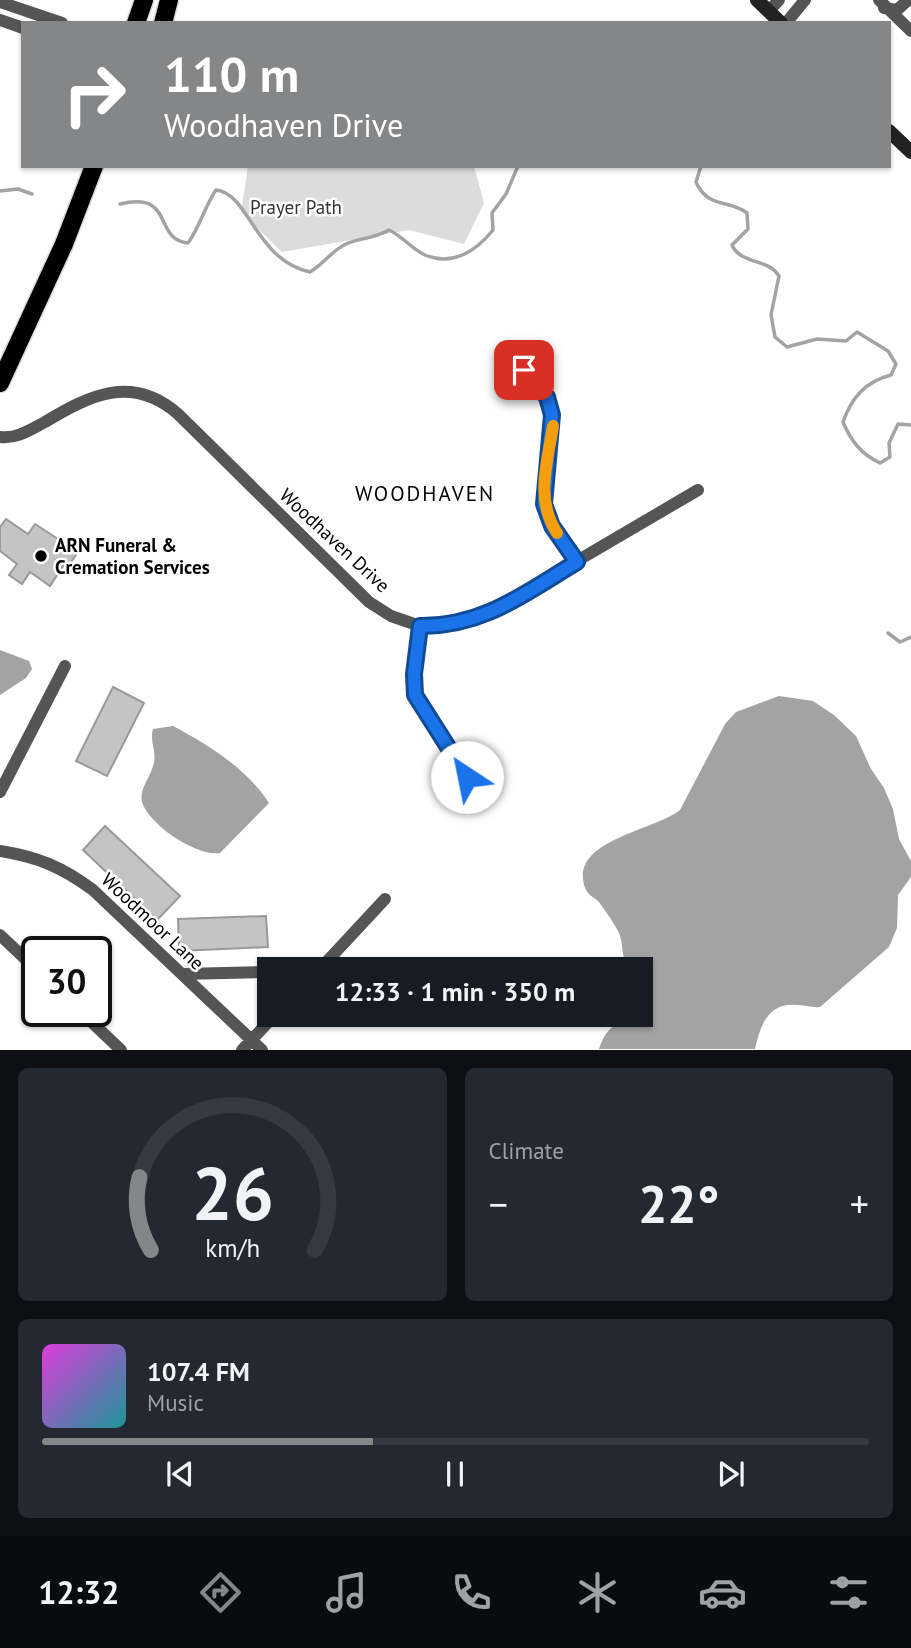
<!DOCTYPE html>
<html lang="en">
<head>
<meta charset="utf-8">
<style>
	:root { --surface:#171b24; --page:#242831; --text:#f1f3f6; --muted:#9ea1a6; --line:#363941; --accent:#858687 }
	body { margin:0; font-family:"PT Sans",sans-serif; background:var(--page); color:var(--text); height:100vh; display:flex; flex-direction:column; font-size:26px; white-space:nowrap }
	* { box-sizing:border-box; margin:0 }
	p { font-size:23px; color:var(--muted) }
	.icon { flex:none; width:38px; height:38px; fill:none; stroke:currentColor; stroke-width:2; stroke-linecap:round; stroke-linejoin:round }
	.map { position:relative; height:1050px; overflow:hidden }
	.details { display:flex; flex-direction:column; gap:18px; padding:18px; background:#0d0f14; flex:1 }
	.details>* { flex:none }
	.banner { position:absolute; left:21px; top:21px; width:870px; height:147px; border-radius:0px; box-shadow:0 2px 5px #0004; background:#858687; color:#fff; overflow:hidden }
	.speed { position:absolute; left:21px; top:936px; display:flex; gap:14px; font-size:35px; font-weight:700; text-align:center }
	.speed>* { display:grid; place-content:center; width:91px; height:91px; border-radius:50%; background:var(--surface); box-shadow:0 2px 5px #0004; line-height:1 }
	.speed .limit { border:4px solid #111; border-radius:10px; background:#fff; color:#111 }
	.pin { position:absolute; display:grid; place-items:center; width:60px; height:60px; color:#fff; margin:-30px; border-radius:14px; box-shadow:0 4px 10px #0006 }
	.me { position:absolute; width:77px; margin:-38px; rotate:326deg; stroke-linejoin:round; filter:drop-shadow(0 0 5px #0008) }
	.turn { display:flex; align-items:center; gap:24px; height:147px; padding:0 28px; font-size:32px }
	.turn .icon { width:91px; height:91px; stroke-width:2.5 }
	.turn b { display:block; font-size:49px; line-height:60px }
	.big { font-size:52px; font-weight:700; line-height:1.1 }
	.details .tile { flex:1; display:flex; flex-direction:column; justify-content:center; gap:10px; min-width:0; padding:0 24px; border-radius:10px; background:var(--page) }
	.details .dial { align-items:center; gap:0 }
	.dial svg { height:182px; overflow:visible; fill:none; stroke:var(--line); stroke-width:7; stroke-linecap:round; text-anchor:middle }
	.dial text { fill:var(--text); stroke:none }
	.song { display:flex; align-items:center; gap:21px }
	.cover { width:84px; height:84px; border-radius:10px; background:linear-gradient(135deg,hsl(300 70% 55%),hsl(180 70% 35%)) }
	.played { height:7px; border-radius:4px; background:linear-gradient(90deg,var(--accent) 40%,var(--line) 40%) }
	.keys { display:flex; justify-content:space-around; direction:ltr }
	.heat { display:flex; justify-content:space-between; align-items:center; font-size:38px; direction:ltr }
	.details .tiles { flex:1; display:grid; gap:18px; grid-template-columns:1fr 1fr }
	.tile:last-child { grid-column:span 2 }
	.trip { position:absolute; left:257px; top:957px; width:396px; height:70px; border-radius:0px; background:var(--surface); box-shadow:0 2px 5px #0004; font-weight:700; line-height:70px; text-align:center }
	.tabs { display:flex; height:112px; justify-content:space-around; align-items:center; background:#090b0e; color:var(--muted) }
	.tabs .icon { width:49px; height:49px }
	.tabs .current { color:var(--accent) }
	.tabs b { font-size:32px; color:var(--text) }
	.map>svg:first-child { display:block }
	.green { fill:#dcdcdc }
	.water { fill:#a3a3a3 }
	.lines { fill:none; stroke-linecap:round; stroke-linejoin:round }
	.stream { stroke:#a3a3a3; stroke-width:3.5 }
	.building { fill:#c4c4c4; stroke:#999; stroke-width:2 }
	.primary-casing { stroke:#dbdbdb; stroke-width:21 }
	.minor { stroke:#555; stroke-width:12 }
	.secondary { stroke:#222; stroke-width:14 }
	.primary { stroke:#000; stroke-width:18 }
	.route-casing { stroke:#114b97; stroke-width:18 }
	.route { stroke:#1a73e8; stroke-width:12 }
	.slow { stroke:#f59e0b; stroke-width:12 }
	.poi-dot { fill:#000; stroke:#fff; stroke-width:2.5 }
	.labels { text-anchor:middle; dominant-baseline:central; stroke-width:5; stroke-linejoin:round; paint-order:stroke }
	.park-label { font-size:19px; fill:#333; stroke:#fff }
	.street-label { font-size:19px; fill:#000; stroke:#fff }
	.poi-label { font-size:19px; font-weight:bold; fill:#000; stroke:#fff; text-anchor:start }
	.neighbourhood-label { font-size:21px; letter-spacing:2px; fill:#000; stroke:#fff }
</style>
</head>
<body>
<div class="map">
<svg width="911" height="1050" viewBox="0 0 911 1050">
	<rect width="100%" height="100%" fill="#fff"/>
	<path class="green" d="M 248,166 L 474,166 L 484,203 L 464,244 L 409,230 L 282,252 L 241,212 Z"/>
	<path class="water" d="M 0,650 L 29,661 L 32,669 L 26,678 L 0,695 Z
		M 779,696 L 813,701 L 834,715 L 856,736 L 871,769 L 884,788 L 893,809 L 899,839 L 911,861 L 911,877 L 898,895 L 897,928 L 889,947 L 820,1007 C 811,1008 805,1005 797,1005 C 768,1002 760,1026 755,1049 L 599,1049 C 609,1019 622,1024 647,1013 L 641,995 L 640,970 L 629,969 C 620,954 624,945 619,933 C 614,923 605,910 598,901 C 594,898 588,894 586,890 C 565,841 654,831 680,810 L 725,724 L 736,712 Z
		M 173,726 C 209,745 247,769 269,803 L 220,853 C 197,857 149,825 142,802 C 139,789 150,778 153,766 C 158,753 149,742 153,729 Z"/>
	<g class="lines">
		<path class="stream" d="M 701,166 L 696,182 C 708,209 729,199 747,213 L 748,229 L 732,245 C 741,265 768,258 779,276 L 771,315 L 775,337 L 787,347 L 817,339 L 846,341 L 857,332 L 888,351 L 896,364 L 891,375 C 865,382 852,397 843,422 C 851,441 861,454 880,463 L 890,457 L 889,443 L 898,424 L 911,425
			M 0,191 L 18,189 L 32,194
			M 120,204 C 176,191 152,239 188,243 C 199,228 207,202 216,190 C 249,193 255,260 310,272 C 324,264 331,251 346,244 C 361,237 371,240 389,230 C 402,236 412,249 425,255 C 453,267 477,250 493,230 L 492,213 L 506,194 L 518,166
			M 888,633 L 900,642 L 911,637"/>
	</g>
	<path class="building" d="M 6,519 L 28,534 L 35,524 L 78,552 L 69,565 L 65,563 L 50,586 L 30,572 L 22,584 L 9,575 L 17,564 L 0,551 L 0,527 Z
		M 113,687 L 144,703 L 107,776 L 76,761 Z
		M 105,826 L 180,896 L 157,920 L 83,850 Z
		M 266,916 L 268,947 L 179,951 L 178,919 Z"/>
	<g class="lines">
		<g class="primary-casing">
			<path id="primary" d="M 136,23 L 144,0
				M 163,23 L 169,0
				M 0,383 L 64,244 L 94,166"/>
		</g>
		<path class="minor" d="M 879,0 L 911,31
			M 0,2 L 62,23
			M 884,8 L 897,10 L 908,0
			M 769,11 L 779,0
			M 0,20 L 23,28
			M 786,23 L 805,0
			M 525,370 L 547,397 L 552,415 L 544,504 L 553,526 L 577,562
			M 0,437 C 17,439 30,430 45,422 C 90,395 132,374 178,414 L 369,602 L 391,616 L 420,626 L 449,625 L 483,616 L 698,490
			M 420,626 L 414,674 L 415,695 L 467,777
			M 0,792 L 65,666
			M 0,851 C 38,857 62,867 93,890 L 262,1050
			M 0,935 L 37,970
			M 319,970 L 385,899
			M 182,974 L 270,972
			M 81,1012 L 121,1050
			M 242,1050 L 275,1015"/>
		<path class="secondary" d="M 757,0 L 781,23
			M 889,131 L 911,152"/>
		<use href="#primary" class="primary"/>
	</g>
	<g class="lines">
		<g class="route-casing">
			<path id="route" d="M 467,777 L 415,695 L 414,674 L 420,626 C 483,627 525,593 577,562 L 552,526 L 544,504 L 552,415 L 547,397 L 524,370"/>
		</g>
		<use href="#route" class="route"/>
		<path class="slow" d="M 553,426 C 547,464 535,499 557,533"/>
	</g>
	<circle class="poi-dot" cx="41" cy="556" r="7"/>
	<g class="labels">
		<g class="park-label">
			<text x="296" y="207">Prayer Path</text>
		</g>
		<g class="street-label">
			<text transform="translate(335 540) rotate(43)">Woodhaven Drive</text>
			<text transform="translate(153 921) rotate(43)">Woodmoor Lane</text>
		</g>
		<g class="poi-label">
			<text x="55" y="545">ARN Funeral &amp;<tspan x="55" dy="22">Cremation Services</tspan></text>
		</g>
		<g class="neighbourhood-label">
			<text x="425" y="493">WOODHAVEN</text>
		</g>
	</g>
</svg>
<div class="speed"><div class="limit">30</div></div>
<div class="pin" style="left:524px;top:370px;background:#d93025"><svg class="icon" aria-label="arrive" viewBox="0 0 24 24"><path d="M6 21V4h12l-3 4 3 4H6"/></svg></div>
<svg class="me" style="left:467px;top:777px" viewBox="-20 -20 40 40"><circle r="19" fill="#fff"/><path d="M0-13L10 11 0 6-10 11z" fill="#1a73e8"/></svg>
<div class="trip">12:33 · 1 min · 350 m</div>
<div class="banner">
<div class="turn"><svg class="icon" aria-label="right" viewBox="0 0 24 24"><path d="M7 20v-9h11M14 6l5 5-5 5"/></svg><div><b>110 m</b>Woodhaven Drive</div></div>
</div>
</div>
<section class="details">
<div class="tiles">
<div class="tile dial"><svg viewBox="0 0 100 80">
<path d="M14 69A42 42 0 1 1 86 69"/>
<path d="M14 69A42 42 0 0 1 9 37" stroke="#858687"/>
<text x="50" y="56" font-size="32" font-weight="700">26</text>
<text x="50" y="72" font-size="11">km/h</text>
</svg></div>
<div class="tile"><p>Climate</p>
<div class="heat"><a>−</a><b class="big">22°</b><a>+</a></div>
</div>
<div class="tile">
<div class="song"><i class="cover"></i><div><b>107.4 FM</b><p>Music</p></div></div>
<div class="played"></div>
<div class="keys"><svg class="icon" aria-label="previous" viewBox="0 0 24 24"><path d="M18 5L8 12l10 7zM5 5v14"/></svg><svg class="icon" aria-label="pause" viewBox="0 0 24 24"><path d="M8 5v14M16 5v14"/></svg><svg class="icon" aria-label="next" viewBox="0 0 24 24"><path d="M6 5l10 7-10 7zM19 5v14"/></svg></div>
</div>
</div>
</section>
<nav class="tabs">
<b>12:32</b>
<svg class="icon current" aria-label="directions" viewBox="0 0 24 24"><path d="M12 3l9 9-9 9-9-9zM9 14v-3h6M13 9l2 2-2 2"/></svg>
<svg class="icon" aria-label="music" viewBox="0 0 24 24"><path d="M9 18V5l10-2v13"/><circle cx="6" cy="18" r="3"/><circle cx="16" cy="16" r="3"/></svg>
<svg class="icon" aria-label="phone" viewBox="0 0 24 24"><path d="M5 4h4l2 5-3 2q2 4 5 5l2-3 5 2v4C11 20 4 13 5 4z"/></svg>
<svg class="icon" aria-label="climate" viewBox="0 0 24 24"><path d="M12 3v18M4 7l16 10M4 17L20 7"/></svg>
<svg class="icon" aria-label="car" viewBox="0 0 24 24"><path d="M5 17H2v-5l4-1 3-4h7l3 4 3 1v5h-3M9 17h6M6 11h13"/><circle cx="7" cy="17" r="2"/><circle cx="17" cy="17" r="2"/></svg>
<svg class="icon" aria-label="filters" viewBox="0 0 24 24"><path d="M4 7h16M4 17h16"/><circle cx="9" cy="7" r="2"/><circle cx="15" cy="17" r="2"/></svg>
</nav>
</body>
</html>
